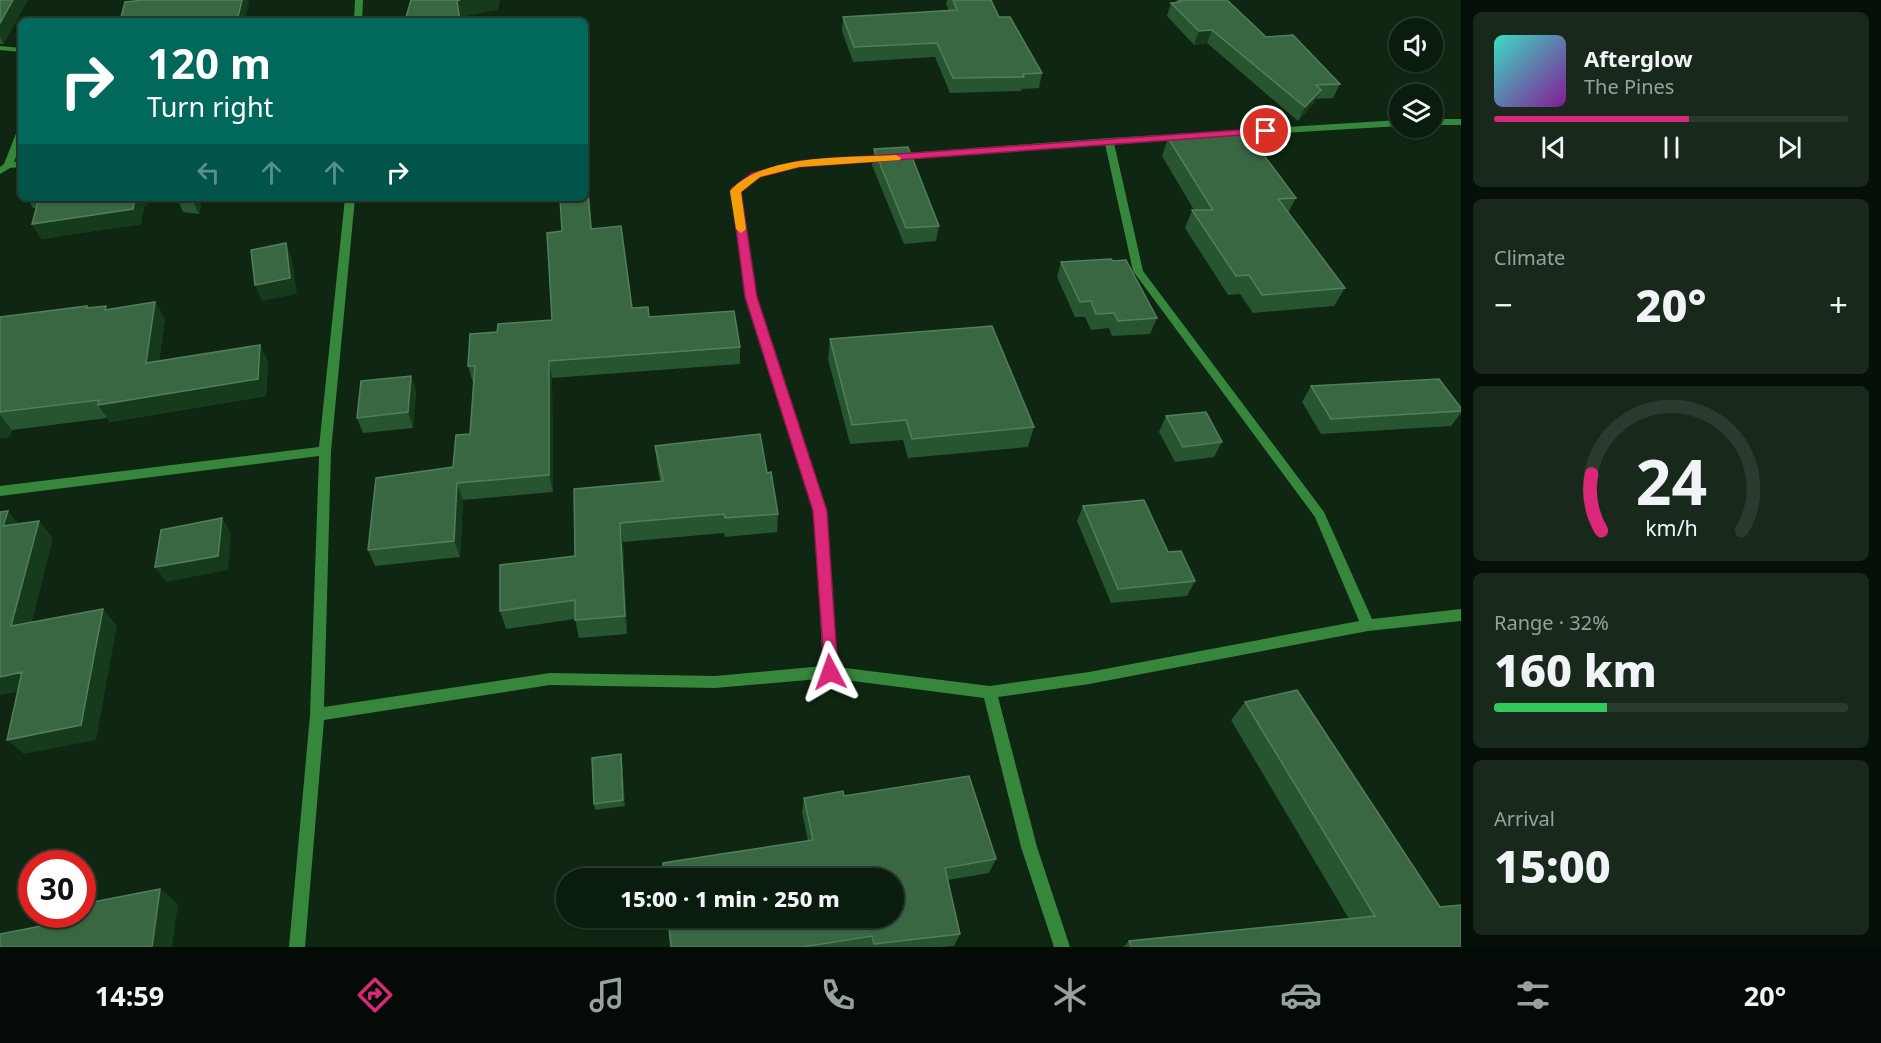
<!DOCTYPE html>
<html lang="en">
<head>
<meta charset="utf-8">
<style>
	:root { --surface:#0a1c0e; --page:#18291c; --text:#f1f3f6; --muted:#99a19e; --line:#2a3a2e; --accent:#db2777 }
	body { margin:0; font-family:"Noto Sans",sans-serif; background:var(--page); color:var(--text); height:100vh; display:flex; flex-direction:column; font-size:22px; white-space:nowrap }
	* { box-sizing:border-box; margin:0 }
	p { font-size:20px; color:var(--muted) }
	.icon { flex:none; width:33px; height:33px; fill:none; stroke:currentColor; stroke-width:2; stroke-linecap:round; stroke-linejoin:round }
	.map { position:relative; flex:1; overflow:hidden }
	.drawer { display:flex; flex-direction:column; gap:12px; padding:12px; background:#060f08; width:420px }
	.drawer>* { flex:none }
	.top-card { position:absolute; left:18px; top:18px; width:570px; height:183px; border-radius:9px; box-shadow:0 2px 4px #0004,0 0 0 2px var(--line); background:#00695c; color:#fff; overflow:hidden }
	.fabs { position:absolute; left:1389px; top:18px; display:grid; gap:12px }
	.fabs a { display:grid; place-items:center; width:54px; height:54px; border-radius:50%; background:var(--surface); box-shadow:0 2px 4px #0004,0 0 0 2px var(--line); font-size:30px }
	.speed { position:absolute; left:18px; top:850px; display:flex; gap:12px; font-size:30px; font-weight:700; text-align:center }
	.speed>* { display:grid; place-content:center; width:78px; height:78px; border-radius:50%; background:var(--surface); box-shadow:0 2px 4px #0004,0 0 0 2px var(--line); line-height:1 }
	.speed .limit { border:9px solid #d22; background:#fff; color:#111 }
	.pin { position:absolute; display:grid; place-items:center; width:51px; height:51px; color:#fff; margin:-26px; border:3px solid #fff; border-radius:50%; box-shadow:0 2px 6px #0007 }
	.me { position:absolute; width:66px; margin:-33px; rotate:356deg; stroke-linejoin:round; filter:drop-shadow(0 0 4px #0008) }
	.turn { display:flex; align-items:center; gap:21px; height:126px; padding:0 30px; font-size:27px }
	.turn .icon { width:78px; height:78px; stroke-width:2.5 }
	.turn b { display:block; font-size:42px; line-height:51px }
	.lanes { display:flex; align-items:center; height:57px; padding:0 30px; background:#0003; justify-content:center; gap:30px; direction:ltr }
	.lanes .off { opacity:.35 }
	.big { font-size:45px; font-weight:800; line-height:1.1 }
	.drawer .card { flex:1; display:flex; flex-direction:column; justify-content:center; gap:9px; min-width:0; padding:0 21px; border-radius:9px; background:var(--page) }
	.drawer .dial { align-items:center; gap:0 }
	.dial svg { height:156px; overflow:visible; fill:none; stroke:var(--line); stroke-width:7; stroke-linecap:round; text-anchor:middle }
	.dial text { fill:var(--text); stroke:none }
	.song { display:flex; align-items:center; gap:18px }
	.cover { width:72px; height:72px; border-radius:9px; background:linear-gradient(135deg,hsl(170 70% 55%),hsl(290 70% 35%)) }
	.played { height:6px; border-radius:3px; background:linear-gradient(90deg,var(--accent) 55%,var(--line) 55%) }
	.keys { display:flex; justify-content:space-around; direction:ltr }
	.heat { display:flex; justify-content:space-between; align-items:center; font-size:33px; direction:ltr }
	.charge { height:9px; border-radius:4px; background:linear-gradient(90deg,#34c759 32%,var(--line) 0) }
	.trip { position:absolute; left:556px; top:868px; width:348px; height:60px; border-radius:30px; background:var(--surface); box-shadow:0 2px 4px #0004,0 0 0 2px var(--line); font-weight:800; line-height:60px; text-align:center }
	.tabs { display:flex; height:96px; justify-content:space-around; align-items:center; background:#040b06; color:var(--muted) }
	.tabs .icon { width:42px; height:42px }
	.tabs .current { color:var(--accent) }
	.tabs b { font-size:27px; color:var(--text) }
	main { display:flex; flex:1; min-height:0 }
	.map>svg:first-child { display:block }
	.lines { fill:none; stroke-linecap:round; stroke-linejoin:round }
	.minor { fill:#36873b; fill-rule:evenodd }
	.wall { fill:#265530 }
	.shaded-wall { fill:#153a1c }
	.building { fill:#396742; stroke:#517f5a; stroke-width:1.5 }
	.route { fill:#db2777; stroke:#8e194d; stroke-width:1.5 }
	.slow { fill:#f59e0b }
</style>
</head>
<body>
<main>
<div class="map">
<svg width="1461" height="947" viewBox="0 0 1461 947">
	<rect width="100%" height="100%" fill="#0e2612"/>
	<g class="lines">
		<path class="minor" d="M 355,0 L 363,0 L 362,21 L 354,21 Z
			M 0,46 L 21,48 L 21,52 L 0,50 Z
			M 1432,119 L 1461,119 L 1461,125 L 1432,125 Z
			M 1400,120 L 1400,126 L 1114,143 L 1143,271 L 1324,512 L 1372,619 L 1461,609 L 1461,621 L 1368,631 L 1089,684 L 998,697 L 1037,847 L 1070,947 L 1054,947 L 1021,847 L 984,698 L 830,678 L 715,688 L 550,685 L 324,720 L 305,947 L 289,947 L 310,715 L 319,456 L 0,496 L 0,486 L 319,447 L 345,198 L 355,198 L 331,451 L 324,707 L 550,673 L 715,676 L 823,666 L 814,511 L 746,297 L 730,191 L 732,189 L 753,173 L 799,161 L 1109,138 ZM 1105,144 L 1133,271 L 1315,517 L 1359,621 L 1089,672 L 990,686 L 837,667 L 826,511 L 756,297 L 740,192 L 759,177 L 799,167 Z
			M 21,128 L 21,143 L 14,162 L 21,161 L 21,167 L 10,168 L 0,174 L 0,167 L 4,164 L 17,131 Z"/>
	</g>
	<path class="wall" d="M 0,0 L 4,44 L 0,44 Z
		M 947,0 L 953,0 L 999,17 L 1042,73 L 1039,88 L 1021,89 L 1021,91 L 950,93 L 935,57 L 853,62 L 842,31 L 843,17 L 949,11 L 946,4 Z
		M 1177,0 L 1227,0 L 1266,37 L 1340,84 L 1333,98 L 1316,99 L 1314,103 L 1298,121 L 1207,43 L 1194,45 L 1167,16 L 1171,3 L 1176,2 Z
		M 1168,138 L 1258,154 L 1296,198 L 1288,213 L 1345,288 L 1334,306 L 1253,313 L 1240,294 L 1228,295 L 1185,228 L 1192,210 L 1194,210 L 1162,156 Z
		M 874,149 L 939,226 L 936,241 L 904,244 L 872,165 Z
		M 587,169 L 592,229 L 632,308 L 649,317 L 740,347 L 740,364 L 552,378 L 553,492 L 463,500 L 460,557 L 375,566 L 368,550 L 453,467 L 470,434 L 473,383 L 468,366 L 497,332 L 552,320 L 562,231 Z
		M 27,198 L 149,198 L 147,206 L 144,206 L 141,224 L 41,239 L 32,224 L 36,208 L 33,208 Z
		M 177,198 L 202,198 L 199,214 L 183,212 Z
		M 1113,261 L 1157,318 L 1150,334 L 1112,336 L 1109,328 L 1091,330 L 1085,317 L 1075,317 L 1057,277 L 1061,262 Z
		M 155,302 L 165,319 L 159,361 L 260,345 L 268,362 L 266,396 L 110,422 L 107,418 L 12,430 L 9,437 L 0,438 L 0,317 L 89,308 L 108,309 Z
		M 830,339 L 1034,427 L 1028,447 L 908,458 L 903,440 L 850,444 L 828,359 Z
		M 411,376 L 416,391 L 413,428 L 363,433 L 357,418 Z
		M 1311,386 L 1461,408 L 1461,413 L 1451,426 L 1321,434 L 1302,402 Z
		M 1166,416 L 1222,442 L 1214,457 L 1175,462 L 1159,432 Z
		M 655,446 L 767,473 L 778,514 L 777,532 L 725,537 L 724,533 L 623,542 L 627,634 L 579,638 L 575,619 L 506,629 L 500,611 L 575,556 L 660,481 L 657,465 Z
		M 1083,506 L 1168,552 L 1195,581 L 1187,596 L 1111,603 L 1077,521 Z
		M 1245,702 L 1440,907 L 1461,947 L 1123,947 L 1129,941 L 1349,919 L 1231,720 Z
		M 622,761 L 625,806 L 595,810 L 594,804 Z
		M 844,796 L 996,859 L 989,873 L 948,880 L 960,934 L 954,946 L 942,947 L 671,947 L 808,841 L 802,812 L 804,798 Z"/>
	<path class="shaded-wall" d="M 13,0 L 28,0 L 4,44 L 0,37 L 0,23 Z
		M 242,0 L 248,0 L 249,3 L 245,21 L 237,21 Z
		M 460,0 L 500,0 L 498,10 L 461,17 L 461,21 L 460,21 L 457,1 Z
		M 1212,30 L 1207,43 L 1194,45 L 1199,31 Z
		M 1321,90 L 1314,103 L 1298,121 L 1305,107 Z
		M 135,198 L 149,198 L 147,206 L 144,206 L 141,224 L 41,239 L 32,224 Z
		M 192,198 L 202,198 L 199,214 L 192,199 Z
		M 286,243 L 292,259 L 297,294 L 262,301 L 255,285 Z
		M 155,302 L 165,319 L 156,381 L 146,363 Z
		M 260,345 L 268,362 L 266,396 L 110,422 L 98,405 Z
		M 549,361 L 552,378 L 553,492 L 549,475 Z
		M 411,376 L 416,391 L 413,428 L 408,412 Z
		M 0,415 L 12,430 L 9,437 L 0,438 Z
		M 457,483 L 463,500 L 460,557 L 454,541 Z
		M 8,511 L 23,529 L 3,526 Z
		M 222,518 L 231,533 L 228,570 L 166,582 L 155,567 Z
		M 39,521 L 53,538 L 27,642 L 11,626 Z
		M 620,523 L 623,542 L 627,634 L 625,616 Z
		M 103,609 L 117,626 L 96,740 L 24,754 L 7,740 Z
		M 22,672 L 39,688 L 0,695 L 0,677 Z
		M 621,754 L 622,761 L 625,806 L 623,800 Z
		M 160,889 L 178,904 L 172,947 L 152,947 Z"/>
	<path class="building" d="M 0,0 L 13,0 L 0,23 Z
		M 144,0 L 242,0 L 237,21 L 120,21 L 125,2 Z
		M 411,0 L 460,0 L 457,1 L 460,21 L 405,21 Z
		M 953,0 L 991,0 L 999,17 L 1010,17 L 1042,73 L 1023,74 L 1024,77 L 953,78 L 937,43 L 854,47 L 843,17 L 957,10 Z
		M 1179,0 L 1227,0 L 1266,37 L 1293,35 L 1340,84 L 1316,85 L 1321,90 L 1305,107 L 1212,30 L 1199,31 L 1171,3 L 1181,2 Z
		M 1243,133 L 1258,154 L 1263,154 L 1296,198 L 1278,199 L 1345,288 L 1262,295 L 1249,275 L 1236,276 L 1192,210 L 1213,210 L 1168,138 Z
		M 908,147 L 939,226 L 906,228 L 874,149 Z
		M 585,158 L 591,229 L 621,226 L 632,308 L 648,307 L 649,317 L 734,311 L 740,347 L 549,361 L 549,475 L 457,483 L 454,541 L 368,550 L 376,478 L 453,467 L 456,435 L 470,434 L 475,366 L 468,366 L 470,334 L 497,332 L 498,324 L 552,320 L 547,233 L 562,231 L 560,198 L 585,198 Z
		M 39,198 L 135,198 L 133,209 L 32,224 Z
		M 286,243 L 290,278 L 255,285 L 251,250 Z
		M 1111,259 L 1113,261 L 1126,260 L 1157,318 L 1118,321 L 1114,313 L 1096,314 L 1091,301 L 1080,302 L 1061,262 Z
		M 155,302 L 146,363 L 260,345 L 258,379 L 98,405 L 99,400 L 0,412 L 0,317 L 87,306 L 86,308 L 106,306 L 105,310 Z
		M 992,326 L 1034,427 L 912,439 L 906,420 L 852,425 L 830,339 Z
		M 411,376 L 408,412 L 357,418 L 361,381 Z
		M 1439,379 L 1461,408 L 1461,411 L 1331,419 L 1311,386 Z
		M 1206,412 L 1222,442 L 1183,447 L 1166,416 Z
		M 760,434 L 767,473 L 771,472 L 778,514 L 725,518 L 724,514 L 620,523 L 625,616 L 575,620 L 575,600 L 500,611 L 500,565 L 575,556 L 574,489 L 663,481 L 655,446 Z
		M 1144,500 L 1168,552 L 1181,551 L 1195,581 L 1118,589 L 1083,506 Z
		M 8,511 L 3,526 L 39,521 L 11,626 L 103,609 L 81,725 L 7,740 L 22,672 L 0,677 L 0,512 Z
		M 222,518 L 218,556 L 155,567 L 161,530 Z
		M 1297,690 L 1440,907 L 1461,905 L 1461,947 L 1131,947 L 1129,941 L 1375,916 L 1245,702 Z
		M 621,754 L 623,800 L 594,804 L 592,758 Z
		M 969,776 L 996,859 L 945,868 L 960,934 L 874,944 L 872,936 L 803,947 L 671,947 L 668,918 L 894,918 L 894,879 L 664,879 L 663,863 L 813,840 L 804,798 L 843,791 L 844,796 Z
		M 160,889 L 152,947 L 0,947 L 0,934 L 72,920 L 73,915 L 82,915 L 82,904 Z"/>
	<path class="route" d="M 1266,128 L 1270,129 L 1270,133 L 799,167 L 760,177 L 741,192 L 757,297 L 827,511 L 838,672 L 836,677 L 825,677 L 813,511 L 745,297 L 731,189 L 752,173 L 799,161 Z"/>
	<path class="slow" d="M 896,155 L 901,158 L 900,160 L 799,167 L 760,177 L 741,192 L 746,229 L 741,233 L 736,229 L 730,191 C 764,153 848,158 896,155 Z"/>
</svg>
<div class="fabs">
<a><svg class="icon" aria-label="sound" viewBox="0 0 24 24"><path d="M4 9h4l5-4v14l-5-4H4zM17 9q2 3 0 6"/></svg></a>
<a><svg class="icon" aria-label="layers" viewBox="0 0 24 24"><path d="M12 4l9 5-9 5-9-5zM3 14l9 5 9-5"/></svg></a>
</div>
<div class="speed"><div class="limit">30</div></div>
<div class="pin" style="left:1266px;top:131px;background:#d93025"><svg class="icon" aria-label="arrive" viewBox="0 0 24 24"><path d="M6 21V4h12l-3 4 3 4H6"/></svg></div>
<svg class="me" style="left:830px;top:672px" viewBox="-20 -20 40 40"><path d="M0-17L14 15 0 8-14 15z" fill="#db2777" stroke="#fff" stroke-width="4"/></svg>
<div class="trip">15:00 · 1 min · 250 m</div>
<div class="top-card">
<div class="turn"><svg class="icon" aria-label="right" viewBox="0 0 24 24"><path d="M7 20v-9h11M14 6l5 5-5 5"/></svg><div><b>120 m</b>Turn right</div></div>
<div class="lanes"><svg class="icon off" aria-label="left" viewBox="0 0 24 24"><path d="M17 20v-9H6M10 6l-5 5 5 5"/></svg><svg class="icon off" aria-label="ahead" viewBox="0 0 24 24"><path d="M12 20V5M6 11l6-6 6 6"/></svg><svg class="icon off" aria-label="ahead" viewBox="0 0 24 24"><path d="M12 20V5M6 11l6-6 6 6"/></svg><svg class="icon" aria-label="right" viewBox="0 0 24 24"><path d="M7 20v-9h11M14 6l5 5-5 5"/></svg></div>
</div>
</div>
<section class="drawer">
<div class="card">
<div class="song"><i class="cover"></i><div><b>Afterglow</b><p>The Pines</p></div></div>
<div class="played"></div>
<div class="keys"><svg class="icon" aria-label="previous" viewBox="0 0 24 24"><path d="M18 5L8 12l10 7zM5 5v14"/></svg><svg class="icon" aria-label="pause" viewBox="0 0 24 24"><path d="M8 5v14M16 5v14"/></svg><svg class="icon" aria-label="next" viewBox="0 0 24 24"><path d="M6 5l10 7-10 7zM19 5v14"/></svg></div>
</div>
<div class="card"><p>Climate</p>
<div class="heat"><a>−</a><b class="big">20°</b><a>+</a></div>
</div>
<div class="card dial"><svg viewBox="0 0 100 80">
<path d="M14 69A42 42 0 1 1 86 69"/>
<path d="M14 69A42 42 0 0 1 9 40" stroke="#db2777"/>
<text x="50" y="56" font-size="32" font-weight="700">24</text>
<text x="50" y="72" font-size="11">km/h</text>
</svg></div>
<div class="card"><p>Range · 32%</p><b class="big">160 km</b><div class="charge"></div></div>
<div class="card"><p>Arrival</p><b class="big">15:00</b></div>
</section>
</main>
<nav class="tabs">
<b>14:59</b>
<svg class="icon current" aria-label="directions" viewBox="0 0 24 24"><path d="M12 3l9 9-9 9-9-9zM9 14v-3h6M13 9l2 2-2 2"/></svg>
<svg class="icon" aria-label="music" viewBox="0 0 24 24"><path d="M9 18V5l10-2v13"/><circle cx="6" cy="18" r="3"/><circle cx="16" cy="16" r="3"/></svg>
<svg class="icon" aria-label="phone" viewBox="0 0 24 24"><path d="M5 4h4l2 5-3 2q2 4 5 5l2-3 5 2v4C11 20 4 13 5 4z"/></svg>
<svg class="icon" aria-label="climate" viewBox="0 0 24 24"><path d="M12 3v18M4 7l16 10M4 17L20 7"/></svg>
<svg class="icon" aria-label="car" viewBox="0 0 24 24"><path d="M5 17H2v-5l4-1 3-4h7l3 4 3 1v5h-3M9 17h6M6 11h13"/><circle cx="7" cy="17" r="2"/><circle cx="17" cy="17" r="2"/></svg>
<svg class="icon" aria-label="filters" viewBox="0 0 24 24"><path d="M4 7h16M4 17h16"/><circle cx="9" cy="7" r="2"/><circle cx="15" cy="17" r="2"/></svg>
<b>20°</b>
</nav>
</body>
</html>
